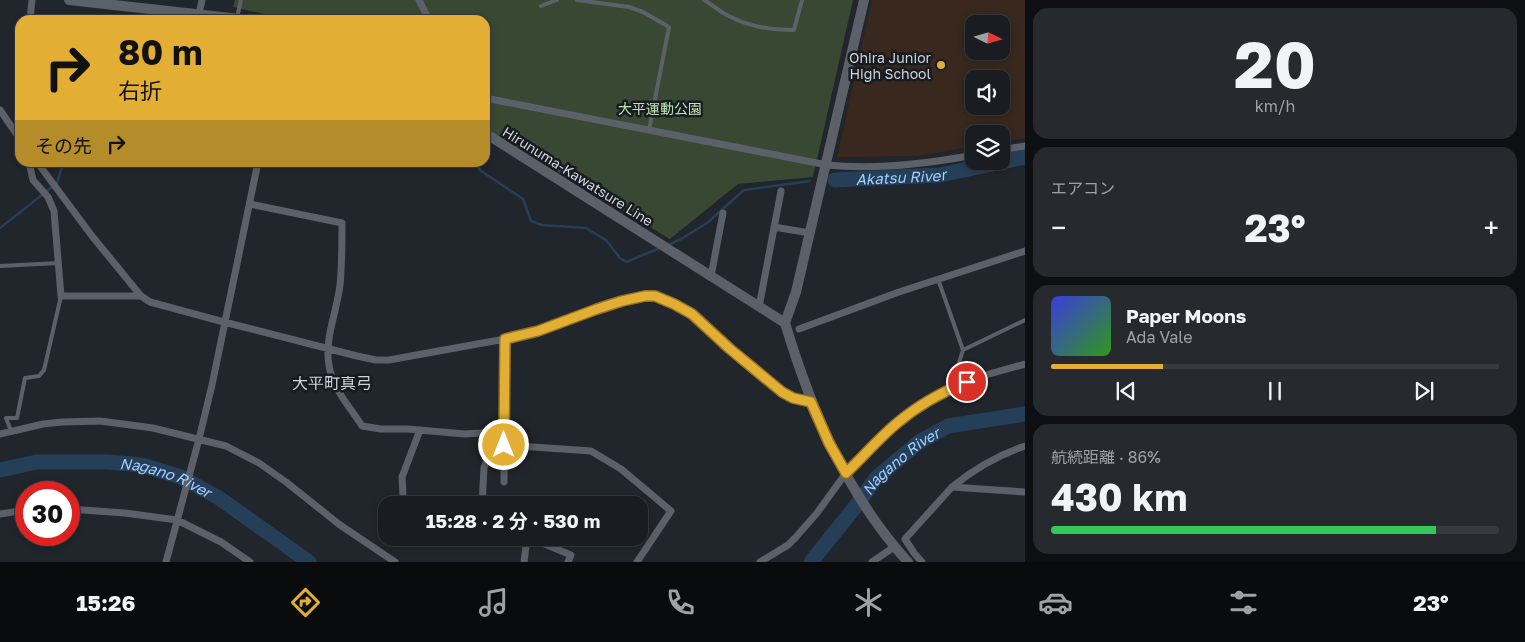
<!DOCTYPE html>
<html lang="ja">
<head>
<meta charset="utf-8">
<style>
	:root { --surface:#191c21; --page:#26292e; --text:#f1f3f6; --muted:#9fa1a5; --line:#373a3f; --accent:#e2af34 }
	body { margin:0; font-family:"Golos Text","Noto Sans JP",sans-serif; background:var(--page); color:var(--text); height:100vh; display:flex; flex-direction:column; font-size:19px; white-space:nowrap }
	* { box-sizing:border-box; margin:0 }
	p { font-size:16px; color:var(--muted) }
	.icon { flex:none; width:28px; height:28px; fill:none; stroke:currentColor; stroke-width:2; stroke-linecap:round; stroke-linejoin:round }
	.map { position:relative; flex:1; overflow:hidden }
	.details { display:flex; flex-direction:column; gap:8px; padding:8px; background:#0e0f12; width:500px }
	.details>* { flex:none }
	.banner { position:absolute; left:15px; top:15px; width:475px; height:152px; border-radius:15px; box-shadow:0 2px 8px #0003,0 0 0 1px var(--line); background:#e2af34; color:#111; overflow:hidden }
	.needle { width:32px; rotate:95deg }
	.controls { position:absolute; left:965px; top:15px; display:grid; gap:10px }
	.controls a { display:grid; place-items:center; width:45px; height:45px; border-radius:10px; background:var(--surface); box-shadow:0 2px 8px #0003,0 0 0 1px var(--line); font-size:25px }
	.speed { position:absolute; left:15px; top:481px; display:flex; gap:10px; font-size:25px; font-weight:700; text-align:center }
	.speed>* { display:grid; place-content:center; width:65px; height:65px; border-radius:50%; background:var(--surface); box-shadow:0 2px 8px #0003,0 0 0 1px var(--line); line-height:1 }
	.speed .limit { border:8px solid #d22; background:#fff; color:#111 }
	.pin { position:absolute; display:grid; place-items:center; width:42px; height:42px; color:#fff; margin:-21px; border:2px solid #fff; border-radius:50%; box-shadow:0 1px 5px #0007 }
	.me { position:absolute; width:55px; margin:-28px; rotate:0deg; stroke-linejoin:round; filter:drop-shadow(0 0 4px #0008) }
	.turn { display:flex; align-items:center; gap:18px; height:105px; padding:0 20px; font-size:22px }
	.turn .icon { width:65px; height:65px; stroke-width:2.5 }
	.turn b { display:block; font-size:35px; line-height:42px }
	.then { display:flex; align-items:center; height:48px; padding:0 20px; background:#0003; gap:10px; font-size:19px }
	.big { font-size:38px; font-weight:700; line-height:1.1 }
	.details .widget { flex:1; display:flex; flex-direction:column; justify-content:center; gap:8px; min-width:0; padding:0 18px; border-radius:15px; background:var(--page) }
	.details .dial { align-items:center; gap:0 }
	.dial b { font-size:65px; line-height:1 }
	.song { display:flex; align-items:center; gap:15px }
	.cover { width:60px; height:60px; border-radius:8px; background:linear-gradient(135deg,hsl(240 70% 55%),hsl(110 70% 35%)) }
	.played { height:5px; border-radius:2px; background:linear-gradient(90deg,var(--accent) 25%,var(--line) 25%) }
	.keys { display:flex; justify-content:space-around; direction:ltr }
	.heat { display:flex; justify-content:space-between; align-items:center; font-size:28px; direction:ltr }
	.charge { height:8px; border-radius:4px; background:linear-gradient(90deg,#34c759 86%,var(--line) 0) }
	.trip { position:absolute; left:378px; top:496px; width:270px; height:50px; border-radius:15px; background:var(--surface); box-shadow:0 2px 8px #0003,0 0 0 1px var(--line); font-weight:700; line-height:50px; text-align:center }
	.tab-bar { display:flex; height:80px; justify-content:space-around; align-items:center; background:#0a0b0d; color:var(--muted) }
	.tab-bar .icon { width:35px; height:35px }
	.tab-bar .selected { color:var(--accent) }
	.tab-bar b { font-size:22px; color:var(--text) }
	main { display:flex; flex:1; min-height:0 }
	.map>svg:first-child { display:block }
	.education { fill:#38281d; fill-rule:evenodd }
	.green { fill:#394833 }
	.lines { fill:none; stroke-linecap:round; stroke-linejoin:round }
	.stream { stroke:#263f59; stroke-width:2.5 }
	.river { stroke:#263f59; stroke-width:15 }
	.lane { stroke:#5c6169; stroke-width:4 }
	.street { stroke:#5c6169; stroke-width:7 }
	.secondary { stroke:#5c6169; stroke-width:10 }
	.route-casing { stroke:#937222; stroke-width:12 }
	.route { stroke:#e2af34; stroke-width:9 }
	.poi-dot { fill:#e2af34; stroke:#171b22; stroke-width:2 }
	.labels { text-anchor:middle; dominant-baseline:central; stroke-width:5; stroke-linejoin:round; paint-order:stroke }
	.poi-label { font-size:14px; fill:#d0d3d8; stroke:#171b22; text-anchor:end }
	.park-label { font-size:14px; fill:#bde5ae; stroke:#171b22 }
	.street-label { font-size:14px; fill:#d0d3d8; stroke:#171b22 }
	.water-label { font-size:15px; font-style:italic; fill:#a0ceff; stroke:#171b22 }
	.quarter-label { font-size:16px; fill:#d0d3d8; stroke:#171b22 }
</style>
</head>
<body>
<main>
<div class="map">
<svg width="1025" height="562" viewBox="0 0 1025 562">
	<rect width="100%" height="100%" fill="#21252c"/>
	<path class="education" d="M 872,0 L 1025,0 L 1025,138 L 1001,142 L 1001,134 L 974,134 L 974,146 L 918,156 L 837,157 ZM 974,24 L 1001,24 L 1001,51 L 974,51 ZM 974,79 L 1001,79 L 1001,106 L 974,106 Z"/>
	<path class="green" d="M 235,0 L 853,0 L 813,177 L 738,184 L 670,239 L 536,159 L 485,127 L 485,20 L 291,20 L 233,7 Z"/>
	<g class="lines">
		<path class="stream" d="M 474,162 L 481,171 L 523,199 L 531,221 L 542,225 L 586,228 L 606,240 L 620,258 L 626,262 L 660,248
			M 0,228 L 57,183 L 61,170 L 66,162
			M 668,245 L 681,239 L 707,223 L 744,190 L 810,181"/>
		<g class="river">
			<path id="s1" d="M 835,180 L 940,175 L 1025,157"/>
			<path id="s2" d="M 0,470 L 37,462 L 107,462 L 142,465 L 181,477 L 219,498 L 309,562"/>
			<path id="s3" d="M 811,562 L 859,502 L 876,478 L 919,442 L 948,426 L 1025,414"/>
		</g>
		<path class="lane" d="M 577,0 L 629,7 L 643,12 L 669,27 L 649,130
			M 704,0 C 713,5 721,13 731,17 C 750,27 773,30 794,30 L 802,0
			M 541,6 L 557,0
			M 237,18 L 241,0
			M 0,266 L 58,263
			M 938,279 L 963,350 L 951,388
			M 963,350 L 1025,320
			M 11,431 L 6,418 L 17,418 L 25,378 L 39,376 L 44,370 L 61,296"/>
		<path class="street" d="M 419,0 L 429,20
			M 199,14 L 202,0
			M 30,20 L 32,0
			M 485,98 L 827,165 C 875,170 926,164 974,155
			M 0,110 L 20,139
			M 1001,150 L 1025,146
			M 29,162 L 33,180 L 48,197 L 54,211 L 61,296 L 141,296
			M 37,162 L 92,236 L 141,296 L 150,302 L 224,322 L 357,356 L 376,360 L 389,360 L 505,339 L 538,331 L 597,309 L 622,301 L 645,296 L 655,296 L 674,304 L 692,314 L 730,349 L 781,392 L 793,399 L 811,402
			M 250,204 L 342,223 C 342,244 342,265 340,285 C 337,311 324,340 329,365 C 332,388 350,407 362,426 L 381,429 L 407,429 L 465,434 L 497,432 L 504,445
			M 774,227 L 810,233
			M 711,276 L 723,213
			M 759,307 L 781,191
			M 799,329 L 899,292 L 1025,251
			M 0,434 L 43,424 L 62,422 L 100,421 L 153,428 L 226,446 L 259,463 L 286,482 L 340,525 L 395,562
			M 504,482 L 505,339
			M 952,487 L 1025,492
			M 403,495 L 402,477 L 420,430
			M 482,505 L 484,468 L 487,459 L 504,445 L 591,451 L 621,469 L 671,511 L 637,562
			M 69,509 L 125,513 L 177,520 L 221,542 L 250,562
			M 0,514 L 26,510
			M 530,538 L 571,555 L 568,562
			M 166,562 L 199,439 L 212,385 L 258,162
			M 524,562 L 527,538
			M 760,562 L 788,545 L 796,537 L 817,513 L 846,473 L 897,423 L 932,398 L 945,391 L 982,376 L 1025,364
			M 872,562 L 894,547
			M 922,562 L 914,553 L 905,539 L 952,487 C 974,469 998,455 1025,446"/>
		<path class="secondary" d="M 69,0 L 249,20
			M 485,133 L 785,323 C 811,409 846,494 908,562
			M 785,323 L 796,292 L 864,0"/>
	</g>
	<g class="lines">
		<g class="route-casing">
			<path id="route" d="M 504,445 L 505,339 L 538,331 L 597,309 L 622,301 L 645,296 L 655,296 L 674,304 L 692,314 L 730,349 L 782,392 L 793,398 L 811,402 L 829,443 L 846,473 C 863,457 878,439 896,424 C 917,406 942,392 967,382"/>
		</g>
		<use href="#route" class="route"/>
	</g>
	<circle class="poi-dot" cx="941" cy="65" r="5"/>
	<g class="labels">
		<g class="poi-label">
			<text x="931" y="57">Ohira Junior<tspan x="931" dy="16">High School</tspan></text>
		</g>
		<g class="park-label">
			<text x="660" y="108">大平運動公園</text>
		</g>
		<g class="street-label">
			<text transform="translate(578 176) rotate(32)">Hirunuma-Kawatsure Line</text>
		</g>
		<g class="water-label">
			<text stroke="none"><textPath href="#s1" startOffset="66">Akatsu River</textPath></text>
			<text stroke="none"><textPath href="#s3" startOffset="136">Nagano River</textPath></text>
			<text stroke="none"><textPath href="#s2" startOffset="169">Nagano River</textPath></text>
		</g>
		<g class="quarter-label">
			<text x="332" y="383">大平町真弓</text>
		</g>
	</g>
</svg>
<div class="controls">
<a><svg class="needle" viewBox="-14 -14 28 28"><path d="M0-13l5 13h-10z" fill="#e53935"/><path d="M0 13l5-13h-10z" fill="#9fa1a5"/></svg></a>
<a><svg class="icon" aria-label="sound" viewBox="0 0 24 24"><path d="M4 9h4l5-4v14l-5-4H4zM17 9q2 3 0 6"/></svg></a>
<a><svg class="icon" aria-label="layers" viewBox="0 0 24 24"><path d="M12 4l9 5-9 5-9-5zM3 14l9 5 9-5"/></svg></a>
</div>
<div class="speed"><div class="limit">30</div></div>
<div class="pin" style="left:967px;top:382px;background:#d93025"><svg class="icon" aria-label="arrive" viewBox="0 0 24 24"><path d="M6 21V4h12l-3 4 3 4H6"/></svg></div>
<svg class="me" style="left:504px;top:445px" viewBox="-20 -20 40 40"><circle r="17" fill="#e2af34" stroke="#fff" stroke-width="3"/><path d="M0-11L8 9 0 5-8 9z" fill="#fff"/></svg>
<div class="trip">15:28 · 2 分 · 530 m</div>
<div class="banner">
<div class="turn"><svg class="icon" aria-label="right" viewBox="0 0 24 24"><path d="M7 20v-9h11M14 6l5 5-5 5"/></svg><div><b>80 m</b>右折</div></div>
<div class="then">その先<svg class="icon" aria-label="right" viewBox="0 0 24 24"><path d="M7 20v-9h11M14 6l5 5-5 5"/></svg></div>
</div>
</div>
<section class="details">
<div class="widget dial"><b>20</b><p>km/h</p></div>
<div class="widget"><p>エアコン</p>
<div class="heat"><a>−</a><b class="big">23°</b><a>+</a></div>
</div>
<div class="widget">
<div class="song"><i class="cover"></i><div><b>Paper Moons</b><p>Ada Vale</p></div></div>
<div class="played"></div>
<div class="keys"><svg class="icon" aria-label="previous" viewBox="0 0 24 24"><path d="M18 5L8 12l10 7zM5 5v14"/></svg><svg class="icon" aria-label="pause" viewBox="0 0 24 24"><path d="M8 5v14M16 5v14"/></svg><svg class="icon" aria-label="next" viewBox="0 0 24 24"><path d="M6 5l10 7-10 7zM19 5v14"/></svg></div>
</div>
<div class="widget"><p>航続距離 · 86%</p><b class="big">430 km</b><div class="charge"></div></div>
</section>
</main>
<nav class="tab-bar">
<b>15:26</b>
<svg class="icon selected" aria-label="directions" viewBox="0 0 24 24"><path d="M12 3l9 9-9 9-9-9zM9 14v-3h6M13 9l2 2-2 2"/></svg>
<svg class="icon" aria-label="music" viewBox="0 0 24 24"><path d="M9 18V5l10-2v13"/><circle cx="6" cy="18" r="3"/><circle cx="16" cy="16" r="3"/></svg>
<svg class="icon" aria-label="phone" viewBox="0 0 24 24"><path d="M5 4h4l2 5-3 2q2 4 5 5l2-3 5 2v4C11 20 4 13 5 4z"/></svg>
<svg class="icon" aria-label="climate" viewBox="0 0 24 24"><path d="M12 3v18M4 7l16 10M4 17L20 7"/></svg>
<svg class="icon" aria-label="car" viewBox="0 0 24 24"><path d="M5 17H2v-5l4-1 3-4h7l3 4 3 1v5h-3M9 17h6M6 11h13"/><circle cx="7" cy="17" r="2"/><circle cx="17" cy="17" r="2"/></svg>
<svg class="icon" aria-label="filters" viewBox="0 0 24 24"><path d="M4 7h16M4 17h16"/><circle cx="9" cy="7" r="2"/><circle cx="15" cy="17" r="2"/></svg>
<b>23°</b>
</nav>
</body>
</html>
